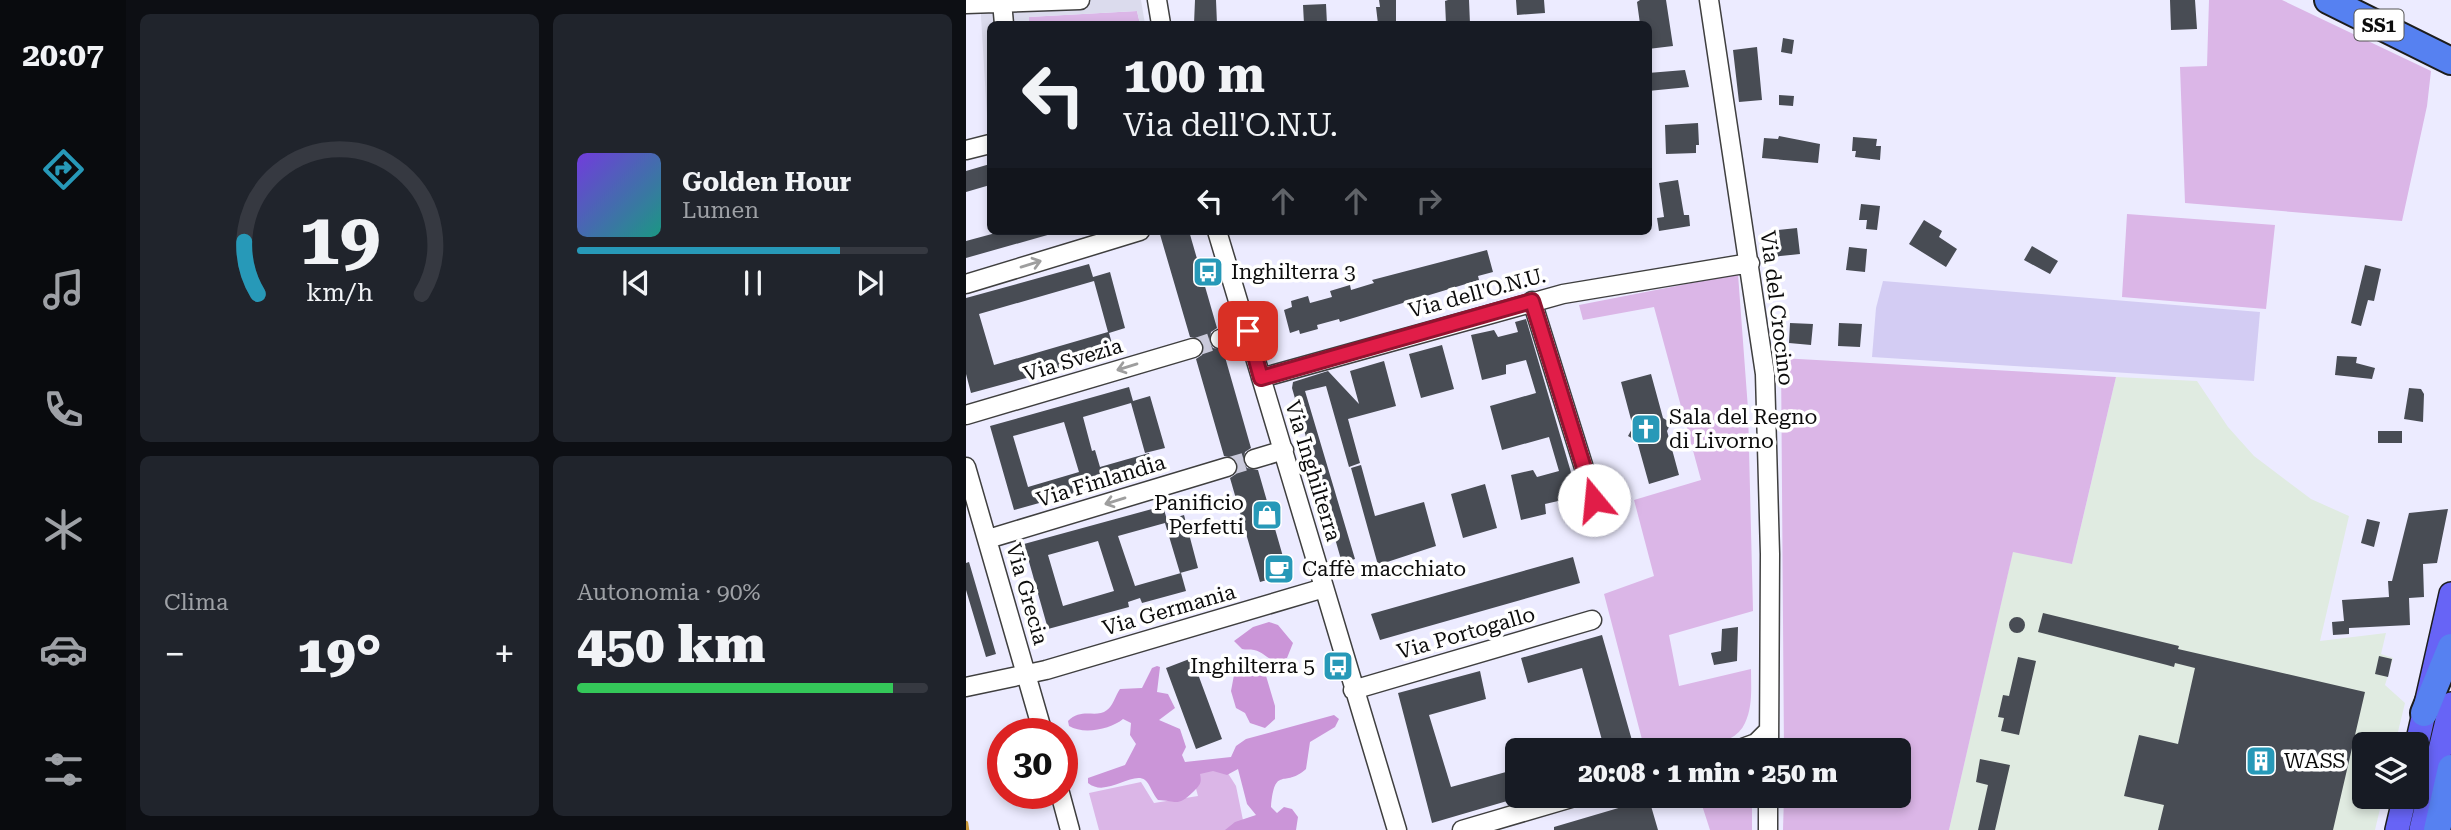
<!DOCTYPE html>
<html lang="it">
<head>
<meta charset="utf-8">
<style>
	:root { --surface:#171b24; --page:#20242c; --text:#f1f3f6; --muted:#9ea1a6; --line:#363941; --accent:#2799b8 }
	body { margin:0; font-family:"Roboto Serif",serif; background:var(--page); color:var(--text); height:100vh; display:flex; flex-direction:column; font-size:26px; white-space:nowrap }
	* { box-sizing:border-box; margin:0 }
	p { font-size:23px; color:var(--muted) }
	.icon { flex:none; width:38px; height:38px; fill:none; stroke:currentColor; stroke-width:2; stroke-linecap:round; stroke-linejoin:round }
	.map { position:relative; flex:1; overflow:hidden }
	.drawer { display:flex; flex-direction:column; gap:14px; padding:14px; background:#0d0f14; width:840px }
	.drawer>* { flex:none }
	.banner { position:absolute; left:21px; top:21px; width:665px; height:214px; border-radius:10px; box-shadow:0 4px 10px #0003; background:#171b24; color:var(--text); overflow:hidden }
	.controls { position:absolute; left:1386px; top:732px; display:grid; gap:14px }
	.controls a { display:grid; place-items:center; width:77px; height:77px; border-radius:10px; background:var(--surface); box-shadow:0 4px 10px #0003; font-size:35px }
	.speed { position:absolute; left:21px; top:718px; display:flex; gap:14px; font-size:35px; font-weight:700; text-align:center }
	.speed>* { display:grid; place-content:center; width:91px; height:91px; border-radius:50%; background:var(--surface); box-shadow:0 4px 10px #0003; line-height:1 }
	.speed .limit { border:10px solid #d22; background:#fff; color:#111 }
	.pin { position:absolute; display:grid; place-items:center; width:60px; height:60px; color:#fff; margin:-30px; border-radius:14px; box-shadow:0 4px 10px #0006 }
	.me { position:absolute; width:77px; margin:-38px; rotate:343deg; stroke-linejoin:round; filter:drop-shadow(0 0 5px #0008) }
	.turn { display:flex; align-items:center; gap:24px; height:147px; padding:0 21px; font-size:32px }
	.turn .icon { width:91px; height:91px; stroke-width:2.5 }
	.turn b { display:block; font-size:49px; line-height:60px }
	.lanes { display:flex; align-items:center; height:66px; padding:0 21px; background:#0003; justify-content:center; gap:35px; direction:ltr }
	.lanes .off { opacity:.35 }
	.big { font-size:52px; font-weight:800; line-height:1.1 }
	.drawer .tile { flex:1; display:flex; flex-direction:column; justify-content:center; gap:10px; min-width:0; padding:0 24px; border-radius:10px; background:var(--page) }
	.drawer .dial { align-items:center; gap:0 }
	.dial svg { height:182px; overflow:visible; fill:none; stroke:var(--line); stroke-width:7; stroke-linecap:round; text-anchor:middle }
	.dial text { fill:var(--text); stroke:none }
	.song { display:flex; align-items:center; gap:21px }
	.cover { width:84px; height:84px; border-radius:10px; background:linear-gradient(135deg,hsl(260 70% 55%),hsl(170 70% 35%)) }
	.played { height:7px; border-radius:4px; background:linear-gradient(90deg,var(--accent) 75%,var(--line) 75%) }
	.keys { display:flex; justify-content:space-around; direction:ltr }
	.heat { display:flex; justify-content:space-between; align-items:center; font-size:38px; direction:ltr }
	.charge { height:10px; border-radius:5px; background:linear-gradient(90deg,#34c759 90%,var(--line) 0) }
	.drawer .tiles { flex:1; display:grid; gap:14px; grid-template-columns:repeat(2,1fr) }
	.trip { position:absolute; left:539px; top:738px; width:406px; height:70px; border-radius:10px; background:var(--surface); box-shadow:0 4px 10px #0003; font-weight:800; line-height:70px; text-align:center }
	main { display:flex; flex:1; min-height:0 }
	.dock { display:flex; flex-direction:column; width:126px; justify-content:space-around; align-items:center; background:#090b0e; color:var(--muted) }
	.dock .icon { width:49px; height:49px }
	.dock .current { color:var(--accent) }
	.dock b { font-size:32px; color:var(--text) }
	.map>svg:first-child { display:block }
	.industrial { fill:#e0ebe1 }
	.farmland { fill:#d3ccf3 }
	.green { fill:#dbb6e7 }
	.forest { fill:#cb95d8 }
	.plaza { fill:#dbdbed }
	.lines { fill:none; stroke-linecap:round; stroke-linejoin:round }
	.stream { stroke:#ca9939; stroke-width:4.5 }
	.building { fill:#484c54; fill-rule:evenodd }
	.minor-tunnel { stroke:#cacadb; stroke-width:18; stroke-dasharray:18 9; stroke-linecap:butt }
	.minor-casing { stroke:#3f3f3f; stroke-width:21 }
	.major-casing { stroke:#1d1d1d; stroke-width:26 }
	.highway-casing { stroke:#1d1d1d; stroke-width:30 }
	.minor { stroke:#fff; stroke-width:18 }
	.major { stroke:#6764f6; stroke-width:23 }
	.highway { stroke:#5681f1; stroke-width:26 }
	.oneway { stroke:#9e9e9e }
	.route-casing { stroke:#92132f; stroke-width:18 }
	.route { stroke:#e11d48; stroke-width:12 }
	.labels { text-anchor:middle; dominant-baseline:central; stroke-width:7; stroke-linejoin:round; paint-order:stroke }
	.shield { fill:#fff; stroke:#555; stroke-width:2 }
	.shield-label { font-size:19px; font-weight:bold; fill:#0c0c0c }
	.poi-label { font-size:21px; fill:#0c0c0c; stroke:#fff; text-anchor:start }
	.street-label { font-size:21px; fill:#0c0c0c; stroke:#fff }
</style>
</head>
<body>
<main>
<nav class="dock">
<b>20:07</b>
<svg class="icon current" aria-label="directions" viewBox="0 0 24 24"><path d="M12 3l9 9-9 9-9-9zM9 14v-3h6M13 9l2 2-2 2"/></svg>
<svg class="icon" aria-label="music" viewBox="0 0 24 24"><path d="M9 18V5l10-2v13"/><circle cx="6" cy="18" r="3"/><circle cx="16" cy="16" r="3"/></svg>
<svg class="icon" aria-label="phone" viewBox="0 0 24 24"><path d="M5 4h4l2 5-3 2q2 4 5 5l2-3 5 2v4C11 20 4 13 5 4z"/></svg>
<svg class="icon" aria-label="climate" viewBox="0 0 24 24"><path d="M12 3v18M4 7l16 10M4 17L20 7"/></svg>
<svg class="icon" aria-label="car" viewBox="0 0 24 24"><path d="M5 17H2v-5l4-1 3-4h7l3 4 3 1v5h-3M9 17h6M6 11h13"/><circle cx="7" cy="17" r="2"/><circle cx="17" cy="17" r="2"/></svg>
<svg class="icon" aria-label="filters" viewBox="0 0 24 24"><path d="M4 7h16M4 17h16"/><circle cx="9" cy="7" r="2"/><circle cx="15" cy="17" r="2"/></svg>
</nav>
<section class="drawer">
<div class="tiles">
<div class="tile dial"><svg viewBox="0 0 100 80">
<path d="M14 69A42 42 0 1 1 86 69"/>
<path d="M14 69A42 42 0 0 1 8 46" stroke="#2799b8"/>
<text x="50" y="56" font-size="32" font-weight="700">19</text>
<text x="50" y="72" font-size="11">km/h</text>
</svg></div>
<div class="tile">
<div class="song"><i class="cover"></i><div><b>Golden Hour</b><p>Lumen</p></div></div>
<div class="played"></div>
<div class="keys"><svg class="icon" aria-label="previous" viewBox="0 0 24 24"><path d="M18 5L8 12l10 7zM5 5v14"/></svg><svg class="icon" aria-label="pause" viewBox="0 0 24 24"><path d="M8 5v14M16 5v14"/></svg><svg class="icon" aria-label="next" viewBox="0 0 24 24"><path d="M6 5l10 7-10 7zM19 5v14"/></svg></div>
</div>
<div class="tile"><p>Clima</p>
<div class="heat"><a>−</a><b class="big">19°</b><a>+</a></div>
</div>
<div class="tile"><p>Autonomia · 90%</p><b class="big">450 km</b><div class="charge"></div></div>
</div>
</section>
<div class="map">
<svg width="1485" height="830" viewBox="0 0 1485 830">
	<rect width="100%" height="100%" fill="#ecebff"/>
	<path class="industrial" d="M 1150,377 L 1231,381 L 1262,427 L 1288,456 L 1345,499 L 1383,516 L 1354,641 L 1420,633 L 1415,654 L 1427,658 L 1419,685 L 1439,703 L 1429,744 L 1398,744 L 1398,796 L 1417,796 L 1409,830 L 983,830 L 1047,551 L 1106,564 Z"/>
	<path class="farmland" d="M 917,281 L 1294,312 L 1288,381 L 906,357 L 910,308 Z"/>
	<path class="green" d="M 1243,0 L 1316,0 L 1465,71 L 1461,106 L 1436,221 L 1219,203 L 1214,67 L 1241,66 Z
		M 171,11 L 174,24 L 63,24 L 62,17 Z
		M 1161,214 L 1309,225 L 1300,309 L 1156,297 Z
		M 772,274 L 782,409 L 787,611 L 703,635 L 713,686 L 785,669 C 785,687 787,706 779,723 C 767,752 705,751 679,751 L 638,594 L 688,576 L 668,500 L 735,480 L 688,307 L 617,320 L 613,305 Z
		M 815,358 L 1150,377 L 1106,564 L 1047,552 L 983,830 L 817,830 L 818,796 L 933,796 L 933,751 L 818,751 Z
		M 258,767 L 270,786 L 279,830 L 133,830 L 123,793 L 175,782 L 188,803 L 232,796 L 226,774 Z
		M 733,796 L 786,796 L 786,830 L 744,830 Z"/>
	<path class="forest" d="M 303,622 L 312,625 L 327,643 L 321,658 C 304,667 302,653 288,650 C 284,649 280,650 276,649 L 268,641 L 287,627 Z
		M 287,665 L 298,669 L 309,706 L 309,719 L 299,728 L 284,723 L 279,713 L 270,708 L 265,691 L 268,675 L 279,673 Z
		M 191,666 L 194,667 L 191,692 L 202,694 L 209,708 L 193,720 L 214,729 L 220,747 L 216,755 L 219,762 L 265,757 L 270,746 L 280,739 L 368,715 L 373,719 L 369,727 L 344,742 L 340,769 C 318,789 309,764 305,807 L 311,813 L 318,807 L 326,809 L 332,817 L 330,830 L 259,830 L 269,822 L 290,815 L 281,804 L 272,769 L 261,775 L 247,771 L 234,774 C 236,783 234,785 227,792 C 211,807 212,801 192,800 C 187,795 184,784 179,780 C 166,771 140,798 122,783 L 122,778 L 159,765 L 170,744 L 164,735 L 165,723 L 157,719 C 145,729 118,735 103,726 L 102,721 C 116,707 130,719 141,710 C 147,706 149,696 154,689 L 176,688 L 186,668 Z"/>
	<path class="plaza" d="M 14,0 L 175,0 L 179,24 L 174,24 L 171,11 L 63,17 L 63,24 L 24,24 L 23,149 Z"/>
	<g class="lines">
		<path class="stream" d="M 0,823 L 1,830"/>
	</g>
	<path class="building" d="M 229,0 L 250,0 L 251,24 L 228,24 Z
		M 413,0 L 430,0 L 430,24 L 412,24 L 410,7 L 414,7 Z
		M 482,0 L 503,0 L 504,24 L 480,24 L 479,1 Z
		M 550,0 L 578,0 L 579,13 L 551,15 Z
		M 674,0 L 700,0 L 707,46 L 682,49 L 682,24 L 674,24 L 671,2 Z
		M 1204,0 L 1229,0 L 1231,29 L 1205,30 Z
		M 360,4 L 361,24 L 338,24 L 337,5 Z
		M 817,38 L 828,40 L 826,54 L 815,52 Z
		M 791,47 L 796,100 L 773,102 L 767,50 Z
		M 719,70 L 723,87 L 682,91 L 682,73 Z
		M 813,95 L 828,96 L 827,106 L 813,105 Z
		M 732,123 L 733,145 L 730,145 L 730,153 L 700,154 L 699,125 Z
		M 813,136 L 854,144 L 852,163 L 796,158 L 798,138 L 812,139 Z
		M 887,137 L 911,139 L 910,146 L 915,146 L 914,160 L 889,157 L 890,151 L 886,151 Z
		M 24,164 L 24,185 L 0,192 L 0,171 Z
		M 712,180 L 718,215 L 723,215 L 724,226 L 693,231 L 691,218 L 698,217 L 693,183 Z
		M 895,204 L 914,206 L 911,230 L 900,229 L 901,220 L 893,220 Z
		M 958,220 L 976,231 L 973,237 L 991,249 L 980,267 L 943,244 Z
		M 831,228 L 834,254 L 806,257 L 803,231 Z
		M 37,231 L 84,231 L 85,234 L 0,258 L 0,241 Z
		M 193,231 L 223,231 L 251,328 L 245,332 L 243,342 L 247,348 L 257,350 L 285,448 L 279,452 L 277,462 L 281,468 L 292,470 L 322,574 L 294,582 L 264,478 L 270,474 L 272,464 L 268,458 L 258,456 L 230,359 L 236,355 L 238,345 L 234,339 L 224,337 Z
		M 1066,246 L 1092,261 L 1084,274 L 1058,260 Z
		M 883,247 L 901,249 L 899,272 L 880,270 Z
		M 521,250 L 527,272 L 512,276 L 513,280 L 374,322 L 373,319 L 351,325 L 352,329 L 334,334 L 333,330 L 324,333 L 318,310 L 326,307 L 325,301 L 342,296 L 344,303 L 366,297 L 364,291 L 384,285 L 385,290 L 408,283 L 406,280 Z
		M 123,264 L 127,277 L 144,272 L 159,328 L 143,333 L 149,354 L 5,393 L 0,374 L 0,298 ZM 128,281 L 142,332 L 28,365 L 13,314 Z
		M 1399,265 L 1415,269 L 1408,301 L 1402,300 L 1395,326 L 1385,323 Z
		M 560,319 L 614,503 L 603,506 L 601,499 L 579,504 L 580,514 L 555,520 L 545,475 L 567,470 L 571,477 L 593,471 L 583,437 L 536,450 L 524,406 L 570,393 L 560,360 L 540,365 L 540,374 L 516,380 L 505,335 L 528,330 L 532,337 L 552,332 L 549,322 Z
		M 824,323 L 847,324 L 845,345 L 823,343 Z
		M 873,323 L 896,324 L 894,347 L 872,346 Z
		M 476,345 L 488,389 L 455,398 L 443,354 Z
		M 1371,356 L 1391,357 L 1390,363 L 1409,368 L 1406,379 L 1369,375 Z
		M 418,361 L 430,406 L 382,419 L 394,463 L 383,467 L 360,386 L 339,391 L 389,559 L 376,563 L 326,388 L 327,382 L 362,371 L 393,404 L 384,371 Z
		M 685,374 L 697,418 L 705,423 L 701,431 L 713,475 L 683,484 L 671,441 L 662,436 L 667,427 L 655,382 Z
		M 163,387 L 167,401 L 184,396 L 199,448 L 179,453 L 165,403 L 117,417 L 126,451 L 129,450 L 134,467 L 183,453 L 188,471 L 48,510 L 24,426 ZM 98,422 L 113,472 L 62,487 L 47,436 Z
		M 1443,388 L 1455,389 L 1458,394 L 1457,422 L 1438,419 Z
		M 1412,431 L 1436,431 L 1436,443 L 1412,443 Z
		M 395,465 L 409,516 L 458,502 L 470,546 L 412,565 L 385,468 Z
		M 519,484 L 531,528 L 497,538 L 485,494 Z
		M 197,506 L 201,520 L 218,515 L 232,568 L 214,573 L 199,523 L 152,536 L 169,586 L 215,573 L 220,591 L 176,603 L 174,598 L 162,602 L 163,607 L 82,629 L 58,544 ZM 132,541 L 148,591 L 97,606 L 82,555 Z
		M 1482,509 L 1471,563 L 1457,564 L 1458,597 L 1443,598 L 1444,625 L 1383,628 L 1383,634 L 1367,635 L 1366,622 L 1378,621 L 1376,600 L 1423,597 L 1422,581 L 1426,581 L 1443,513 Z
		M 1401,519 L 1414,522 L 1408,547 L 1395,543 Z
		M 607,557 L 614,583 L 414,640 L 405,614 Z
		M 3,562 L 30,654 L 20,657 L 0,590 L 0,563 Z
		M 1077,613 L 1213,646 L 1212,649 L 1399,692 L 1367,830 L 1192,830 L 1198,805 L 1158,796 L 1173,735 L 1212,744 L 1229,668 L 1209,663 L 1208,667 L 1201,665 L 1072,632 Z
		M1043 625a8 8 0 1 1 16 0a8 8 0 1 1-16 0Z
		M 772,627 L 771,661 L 748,665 L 745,653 L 755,651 L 756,629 Z
		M 636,635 L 669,751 L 639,751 L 616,668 L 562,683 L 555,658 Z
		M 1413,656 L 1426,659 L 1422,677 L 1409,674 Z
		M 1052,657 L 1070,661 L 1053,735 L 1035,731 L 1038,718 L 1032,717 L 1037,695 L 1043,696 Z
		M 226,658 L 256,739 L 230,749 L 200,668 Z
		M 514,671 L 520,699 L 463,715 L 485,787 L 540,772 L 548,799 L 466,823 L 432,693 Z
		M 1014,759 L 1044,765 L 1029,830 L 1012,830 L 1022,785 L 1010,782 Z
		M 683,799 L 692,830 L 588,830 L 588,827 Z"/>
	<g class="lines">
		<path class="minor-tunnel" d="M 227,348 L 254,339
			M 261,467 L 288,459"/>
		<g class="minor-casing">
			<path id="minor" d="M 191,0 L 195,24
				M 743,0 L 799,374 L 804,554 L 803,751
				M 36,2 L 38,24
				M 0,4 L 114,0
				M 0,150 L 24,144
				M 251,231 L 431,830
				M 0,284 L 174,231
				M 566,301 L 628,500
				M 254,339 L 281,331
				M 295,378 L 597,294 L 784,263
				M 0,415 L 227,348
				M 288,459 L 318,450
				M 0,467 L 77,733
				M 22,539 L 261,467
				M 0,687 L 80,670 L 358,588
				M 387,690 L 626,620
				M 768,751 L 790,743 L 803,730
				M 94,793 L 104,830
				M 496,830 L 612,796
				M 802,830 L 802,796"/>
		</g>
		<g class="major-casing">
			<path id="major" d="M 1451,744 L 1485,594
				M 1431,830 L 1439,796
				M 1455,830 L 1485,704"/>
		</g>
		<g class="highway-casing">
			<path id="highway" d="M 1362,0 L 1485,61
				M 1458,713 L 1485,647
				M 1471,830 L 1485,768"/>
		</g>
		<use href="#minor" class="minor"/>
		<use href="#major" class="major"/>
		<use href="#highway" class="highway"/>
	</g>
	<defs><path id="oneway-shaft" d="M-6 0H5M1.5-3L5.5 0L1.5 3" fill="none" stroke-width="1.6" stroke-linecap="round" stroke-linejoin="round" transform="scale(1.75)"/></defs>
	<g class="oneway">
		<use href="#oneway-shaft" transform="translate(65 264) rotate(-17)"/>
		<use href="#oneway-shaft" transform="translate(161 367) rotate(163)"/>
		<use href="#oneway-shaft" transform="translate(149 501) rotate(163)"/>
	</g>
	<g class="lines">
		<g class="route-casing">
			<path id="route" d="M 282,331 L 295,378 L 566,301 L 628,500"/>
		</g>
		<use href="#route" class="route"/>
	</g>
	<defs>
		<g id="bus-square" transform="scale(1.575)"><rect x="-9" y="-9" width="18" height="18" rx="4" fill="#2799b8" stroke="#fff"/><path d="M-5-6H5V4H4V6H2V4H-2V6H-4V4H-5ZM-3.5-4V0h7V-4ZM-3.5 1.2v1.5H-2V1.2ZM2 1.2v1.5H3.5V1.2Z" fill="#fff"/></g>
		<g id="church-square" transform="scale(1.575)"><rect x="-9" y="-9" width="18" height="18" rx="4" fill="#2799b8" stroke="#fff"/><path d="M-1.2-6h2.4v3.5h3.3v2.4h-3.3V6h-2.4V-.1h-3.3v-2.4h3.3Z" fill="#fff"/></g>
		<g id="shop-square" transform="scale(1.575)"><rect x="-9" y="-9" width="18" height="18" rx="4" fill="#2799b8" stroke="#fff"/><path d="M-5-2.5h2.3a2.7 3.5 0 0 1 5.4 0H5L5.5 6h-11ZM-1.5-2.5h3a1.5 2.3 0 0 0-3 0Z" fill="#fff"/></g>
		<g id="cafe-square" transform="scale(1.575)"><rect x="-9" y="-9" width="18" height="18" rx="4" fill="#2799b8" stroke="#fff"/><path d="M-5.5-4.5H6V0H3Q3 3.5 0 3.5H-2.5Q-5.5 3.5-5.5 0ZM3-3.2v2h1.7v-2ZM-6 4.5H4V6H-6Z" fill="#fff"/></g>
		<g id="building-square" transform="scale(1.575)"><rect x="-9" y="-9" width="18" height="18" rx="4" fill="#2799b8" stroke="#fff"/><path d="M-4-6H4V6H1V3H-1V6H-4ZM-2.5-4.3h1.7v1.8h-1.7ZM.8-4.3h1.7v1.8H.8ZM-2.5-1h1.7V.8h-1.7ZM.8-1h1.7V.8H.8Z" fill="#fff"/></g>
	</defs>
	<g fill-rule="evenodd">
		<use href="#bus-square" x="242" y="272"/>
		<use href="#church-square" x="680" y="429"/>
		<use href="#shop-square" x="301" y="515"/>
		<use href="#cafe-square" x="313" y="569"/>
		<use href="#bus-square" x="372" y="666"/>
		<use href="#building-square" x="1295" y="761"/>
	</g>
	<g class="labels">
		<rect class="shield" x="1388.5" y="9.5" width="49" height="31" rx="5"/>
		<g class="shield-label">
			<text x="1413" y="25">SS1</text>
		</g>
		<g class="poi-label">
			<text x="265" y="272">Inghilterra 3</text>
			<text x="703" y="417">Sala del Regno<tspan x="703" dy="24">di Livorno</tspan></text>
			<text x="278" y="503" text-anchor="end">Panificio<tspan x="278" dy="24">Perfetti</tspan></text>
			<text x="336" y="569">Caffè macchiato</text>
			<text x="349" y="666" text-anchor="end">Inghilterra 5</text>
			<text x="1318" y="761">WASS</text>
		</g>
		<g class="street-label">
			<text transform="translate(511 293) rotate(-15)">Via dell'O.N.U.</text>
			<text transform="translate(811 308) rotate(83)">Via del Crocino</text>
			<text transform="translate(107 360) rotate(-17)">Via Svezia</text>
			<text transform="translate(347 471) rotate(73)">Via Inghilterra</text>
			<text transform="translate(135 481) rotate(-17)">Via Finlandia</text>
			<text transform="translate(61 594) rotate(74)">Via Grecia</text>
			<text transform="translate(203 610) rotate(-16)">Via Germania</text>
			<text transform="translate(500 633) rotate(-16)">Via Portogallo</text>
		</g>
	</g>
</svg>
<div class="controls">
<a><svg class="icon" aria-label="layers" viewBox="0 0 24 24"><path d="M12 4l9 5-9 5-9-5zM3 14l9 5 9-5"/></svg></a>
</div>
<div class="speed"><div class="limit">30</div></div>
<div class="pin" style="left:282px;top:331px;background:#d93025"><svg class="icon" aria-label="arrive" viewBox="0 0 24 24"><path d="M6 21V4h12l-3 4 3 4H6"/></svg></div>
<svg class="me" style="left:628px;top:500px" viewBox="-20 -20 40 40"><circle r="19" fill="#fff"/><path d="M0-13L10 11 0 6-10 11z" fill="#e11d48"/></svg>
<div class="trip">20:08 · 1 min · 250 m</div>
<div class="banner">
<div class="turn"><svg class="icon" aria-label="left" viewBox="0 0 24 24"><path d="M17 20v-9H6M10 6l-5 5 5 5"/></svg><div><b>100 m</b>Via dell'O.N.U.</div></div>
<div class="lanes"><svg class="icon" aria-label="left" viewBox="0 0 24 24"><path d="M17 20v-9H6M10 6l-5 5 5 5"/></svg><svg class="icon off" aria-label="ahead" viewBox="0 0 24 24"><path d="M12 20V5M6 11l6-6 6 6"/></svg><svg class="icon off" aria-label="ahead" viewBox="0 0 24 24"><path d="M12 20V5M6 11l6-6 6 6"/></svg><svg class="icon off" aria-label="right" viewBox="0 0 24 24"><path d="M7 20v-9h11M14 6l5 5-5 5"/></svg></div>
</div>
</div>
</main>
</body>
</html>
